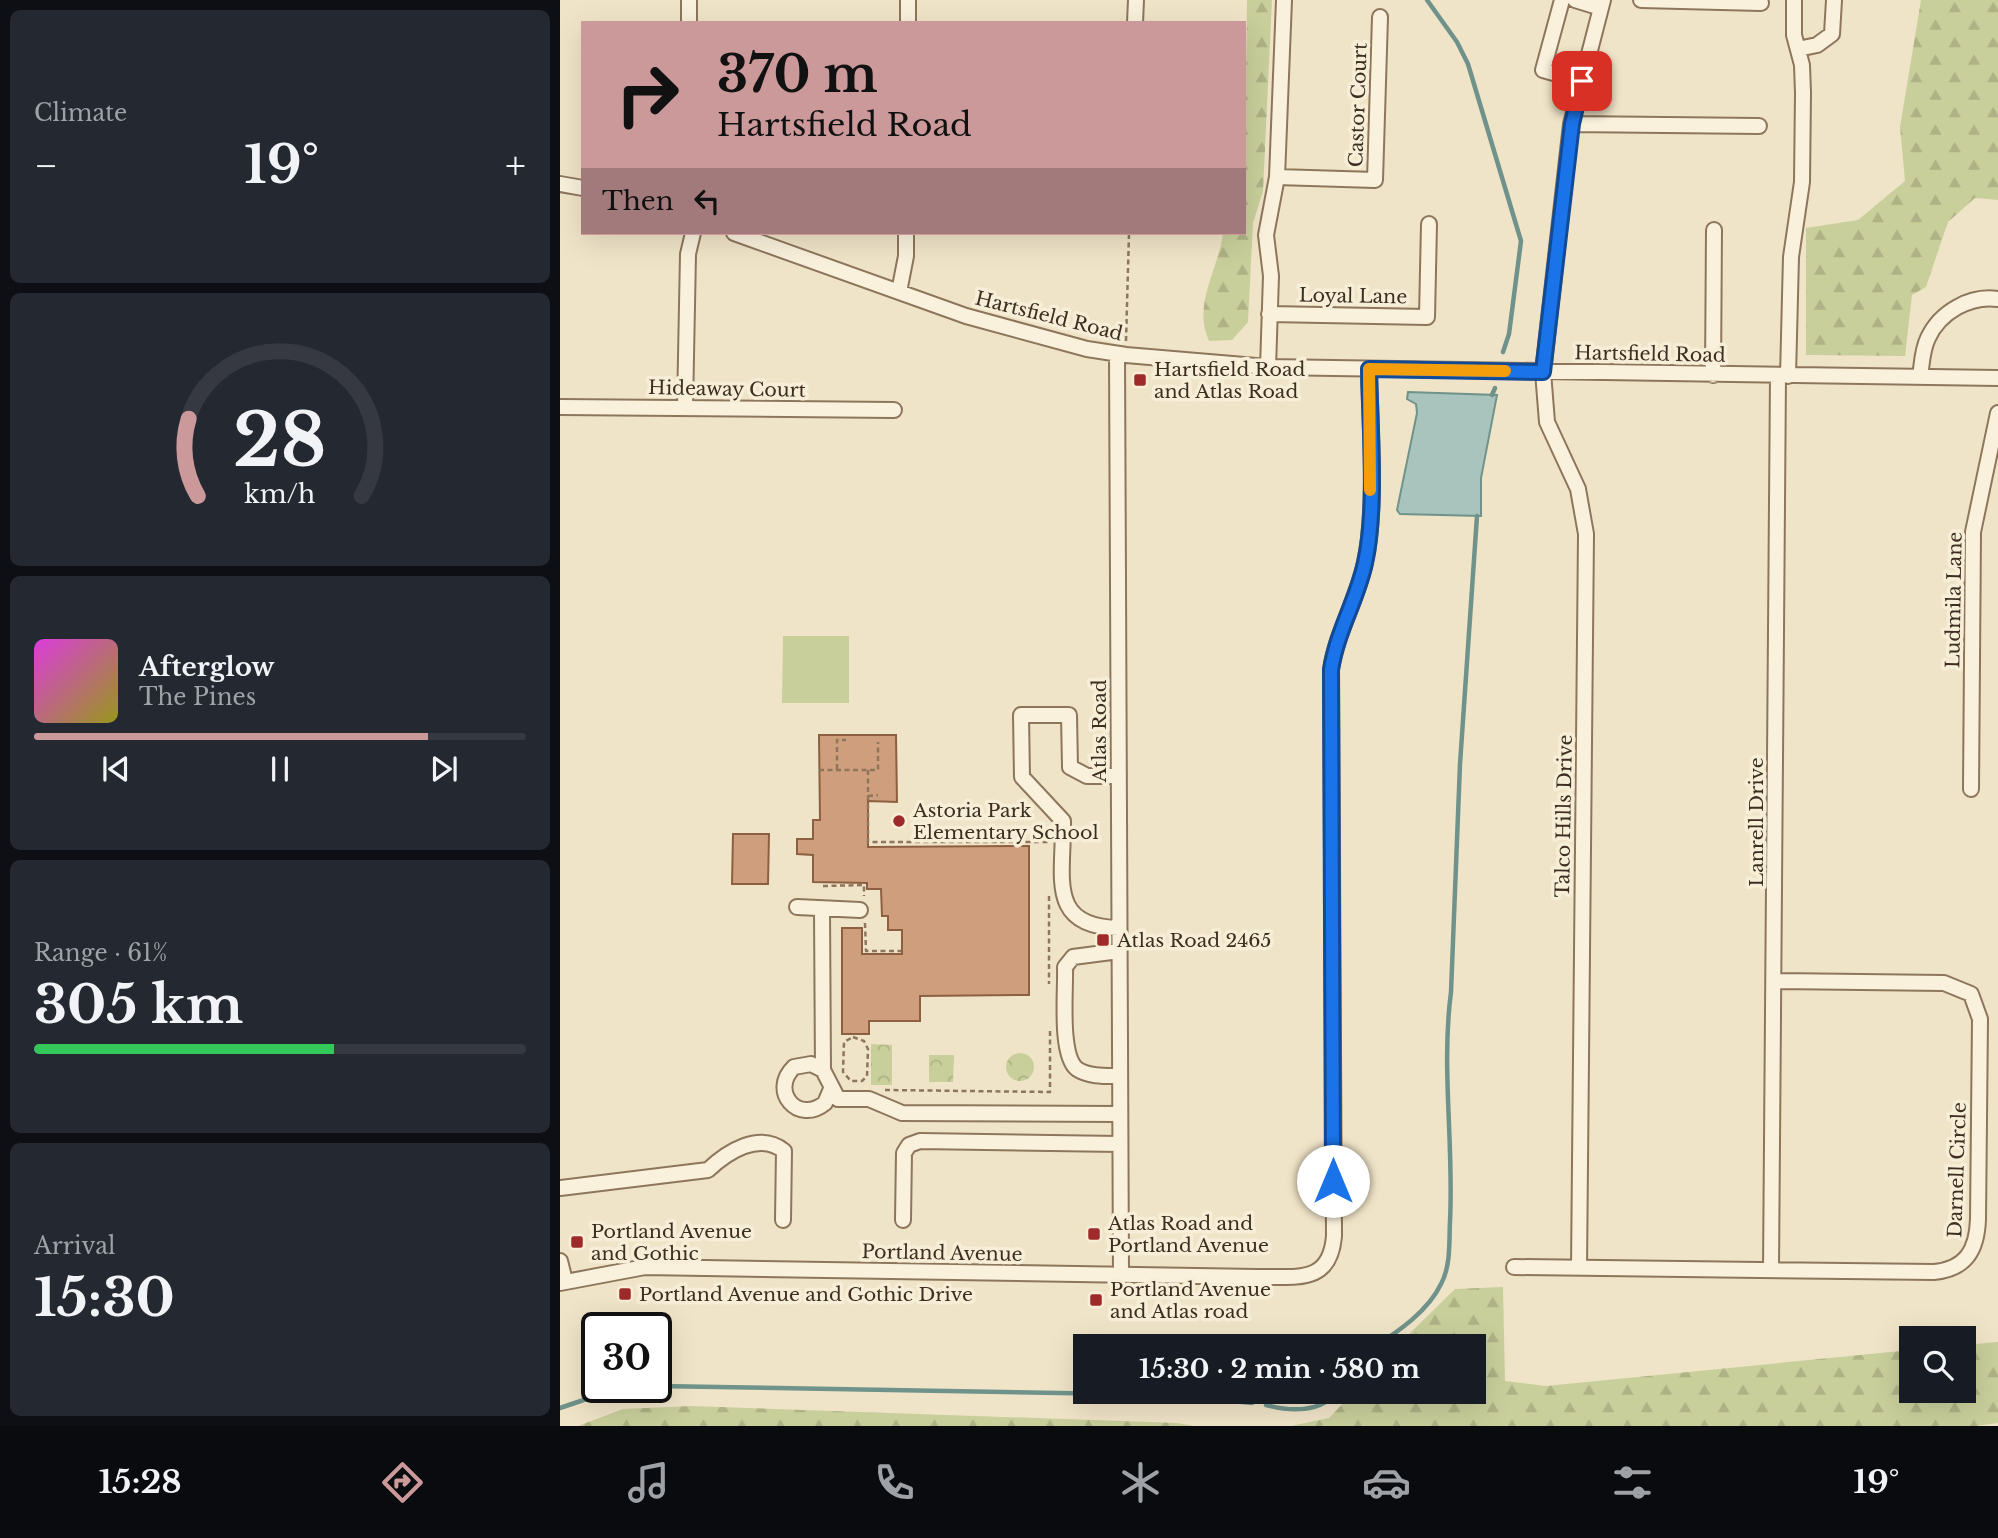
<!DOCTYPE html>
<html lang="en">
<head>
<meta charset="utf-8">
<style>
	:root { --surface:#171b24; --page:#242831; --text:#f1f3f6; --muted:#9ea1a6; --line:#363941; --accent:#cc999b }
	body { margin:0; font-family:"Libre Baskerville",serif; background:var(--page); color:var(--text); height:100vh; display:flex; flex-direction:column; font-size:26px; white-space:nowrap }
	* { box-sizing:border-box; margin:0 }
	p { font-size:23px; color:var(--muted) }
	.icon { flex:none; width:38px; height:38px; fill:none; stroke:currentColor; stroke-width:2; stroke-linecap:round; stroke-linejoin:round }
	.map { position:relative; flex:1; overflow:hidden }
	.sheet { display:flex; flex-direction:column; gap:10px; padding:10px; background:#0d0f14; width:560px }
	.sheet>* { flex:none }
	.banner { position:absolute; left:21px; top:21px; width:665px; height:214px; border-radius:0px; box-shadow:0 7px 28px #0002; background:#cc999b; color:#111; overflow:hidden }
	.fabs { position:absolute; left:1339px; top:1326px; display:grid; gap:14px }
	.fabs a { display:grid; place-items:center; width:77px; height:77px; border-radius:0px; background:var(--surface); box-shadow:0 7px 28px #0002; font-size:35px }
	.speed { position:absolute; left:21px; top:1312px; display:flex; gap:14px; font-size:35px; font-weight:700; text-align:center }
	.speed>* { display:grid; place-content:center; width:91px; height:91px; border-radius:50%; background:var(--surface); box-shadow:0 7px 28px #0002; line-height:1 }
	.speed .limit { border:4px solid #111; border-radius:10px; background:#fff; color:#111 }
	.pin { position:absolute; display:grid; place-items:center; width:60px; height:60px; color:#fff; margin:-30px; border-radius:14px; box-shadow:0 4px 10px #0006 }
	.me { position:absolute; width:77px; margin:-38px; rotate:0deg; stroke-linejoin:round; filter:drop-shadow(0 0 5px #0008) }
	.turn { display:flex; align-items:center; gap:24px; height:147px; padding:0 21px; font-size:32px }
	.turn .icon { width:91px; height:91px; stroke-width:2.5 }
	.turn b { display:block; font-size:49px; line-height:60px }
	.then { display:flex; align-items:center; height:66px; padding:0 21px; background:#0003; gap:14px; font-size:26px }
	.big { font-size:52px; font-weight:800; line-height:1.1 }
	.sheet .tile { flex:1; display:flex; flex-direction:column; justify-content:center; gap:10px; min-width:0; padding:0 24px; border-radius:10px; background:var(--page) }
	.sheet .dial { align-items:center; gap:0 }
	.dial svg { height:182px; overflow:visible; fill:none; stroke:var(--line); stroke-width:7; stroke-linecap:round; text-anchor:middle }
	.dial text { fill:var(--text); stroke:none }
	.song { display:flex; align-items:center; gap:21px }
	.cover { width:84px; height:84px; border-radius:10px; background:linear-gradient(135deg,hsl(300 70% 55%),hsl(60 70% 35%)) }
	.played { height:7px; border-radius:4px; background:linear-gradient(90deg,var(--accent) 80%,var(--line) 80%) }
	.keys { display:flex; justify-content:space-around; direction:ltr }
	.heat { display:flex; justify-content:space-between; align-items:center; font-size:38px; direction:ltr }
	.charge { height:10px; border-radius:5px; background:linear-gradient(90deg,#34c759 61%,var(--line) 0) }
	.trip { position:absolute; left:513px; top:1334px; width:413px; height:70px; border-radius:0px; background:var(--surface); box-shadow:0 7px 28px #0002; font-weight:800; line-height:70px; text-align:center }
	.dock { display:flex; height:112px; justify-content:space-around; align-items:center; background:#090b0e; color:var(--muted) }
	.dock .icon { width:49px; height:49px }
	.dock .selected { color:var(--accent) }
	.dock b { font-size:32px; color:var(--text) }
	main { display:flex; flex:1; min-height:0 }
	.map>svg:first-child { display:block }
	.forest { fill:url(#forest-firs) }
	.park { fill:url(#park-crowns) }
	.pitch { fill:#c9cf9b }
	.water { fill:#a9c4bc; stroke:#6f938a; stroke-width:2 }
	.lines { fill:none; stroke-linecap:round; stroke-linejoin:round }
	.stream { stroke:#6f938a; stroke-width:4.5 }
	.building { fill:#cf9f7d; stroke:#8d5f41; stroke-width:2 }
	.minor-casing { stroke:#8d765c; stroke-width:18 }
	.path { stroke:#8d765c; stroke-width:2.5; stroke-dasharray:5 3.5; stroke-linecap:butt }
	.minor { stroke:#faf1dc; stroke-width:14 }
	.route-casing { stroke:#114b97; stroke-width:18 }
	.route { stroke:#1a73e8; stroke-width:12 }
	.slow { stroke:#f59e0b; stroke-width:12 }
	.poi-dot { fill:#9e2a2b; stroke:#f7eed8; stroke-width:2.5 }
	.labels { text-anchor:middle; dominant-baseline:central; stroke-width:7; stroke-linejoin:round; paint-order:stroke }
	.street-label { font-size:19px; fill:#3d2e20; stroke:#f7eed8 }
	.poi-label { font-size:19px; fill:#3d2e20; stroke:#f7eed8; text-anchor:start }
</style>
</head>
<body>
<main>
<section class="sheet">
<div class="tile"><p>Climate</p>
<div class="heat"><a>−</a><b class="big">19°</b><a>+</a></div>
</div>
<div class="tile dial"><svg viewBox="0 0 100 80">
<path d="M14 69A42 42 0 1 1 86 69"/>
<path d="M14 69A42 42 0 0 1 10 35" stroke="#cc999b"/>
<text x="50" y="56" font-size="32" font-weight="700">28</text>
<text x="50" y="72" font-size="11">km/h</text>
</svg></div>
<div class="tile">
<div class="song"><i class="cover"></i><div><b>Afterglow</b><p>The Pines</p></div></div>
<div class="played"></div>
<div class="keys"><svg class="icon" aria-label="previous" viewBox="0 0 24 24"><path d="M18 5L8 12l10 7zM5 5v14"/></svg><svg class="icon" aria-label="pause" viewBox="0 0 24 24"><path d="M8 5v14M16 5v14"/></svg><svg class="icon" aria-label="next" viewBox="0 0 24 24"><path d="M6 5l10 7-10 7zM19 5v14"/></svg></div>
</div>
<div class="tile"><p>Range · 61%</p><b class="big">305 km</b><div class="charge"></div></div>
<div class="tile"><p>Arrival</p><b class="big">15:30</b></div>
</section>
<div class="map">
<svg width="1438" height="1426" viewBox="0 0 1438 1426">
	<defs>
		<pattern id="forest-firs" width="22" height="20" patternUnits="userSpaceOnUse" patternTransform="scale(1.75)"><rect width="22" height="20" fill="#c9cf9b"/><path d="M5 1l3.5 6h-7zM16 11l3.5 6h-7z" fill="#aeb285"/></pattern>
		<pattern id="park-crowns" width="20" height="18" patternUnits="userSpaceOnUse" patternTransform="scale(1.75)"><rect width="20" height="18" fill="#c9cf9b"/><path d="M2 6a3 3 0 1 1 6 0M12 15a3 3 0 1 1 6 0" fill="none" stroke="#aeb285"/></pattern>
	</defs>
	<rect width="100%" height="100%" fill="#f0e4c8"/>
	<path class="forest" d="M 687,0 L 712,0 L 703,191 L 693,223 L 688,322 L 672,340 L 649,341 C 632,304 659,269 663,233 L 684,233 Z
		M 1361,0 L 1438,0 L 1438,200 L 1415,198 L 1388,222 L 1366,287 L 1352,295 L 1345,356 L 1246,355 L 1246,228 L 1298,220 L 1345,181 L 1340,127 Z
		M 943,1287 L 945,1381 L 986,1386 L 1351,1350 L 1351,1391 L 1404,1391 L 1404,1345 L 1438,1342 L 1438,1423 L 1416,1426 L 731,1426 L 769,1418 L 795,1391 L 914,1391 L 914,1346 L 837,1346 L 895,1289 Z
		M 132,1406 L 617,1423 L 634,1426 L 18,1426 L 63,1409 Z"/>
	<path class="park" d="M 311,1044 L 332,1045 L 332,1085 L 311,1085 Z
		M446 1067a14 14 0 1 1 28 0a14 14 0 1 1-28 0Z
		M 369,1055 L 394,1055 L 393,1082 L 369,1082 Z"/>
	<path class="pitch" d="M 223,636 L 289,636 L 289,703 L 222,703 Z"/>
	<path class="water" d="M 848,392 L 937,395 L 921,478 L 921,516 L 840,514 L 837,510 L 857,413 L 856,404 L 847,399 Z"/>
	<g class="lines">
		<path class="stream" d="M 867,0 L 897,42 L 908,64 L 961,241 L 949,334 L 943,352
			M 932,395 L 935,388
			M 816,1346 C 840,1330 868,1311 881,1284 C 891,1266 889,1241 890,1221 C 894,1145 881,1068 891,992 L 900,764 L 917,516
			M 96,1386 L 616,1395 L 692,1403
			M 706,1405 C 728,1411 762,1414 776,1391
			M 0,1408 L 59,1388"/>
	</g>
	<path class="building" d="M 259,735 L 336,735 L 337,802 L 308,801 L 308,847 L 469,846 L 469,995 L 360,996 L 360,1021 L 309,1021 L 309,1034 L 282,1034 L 282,928 L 302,928 L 302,954 L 342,954 L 342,930 L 328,930 L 328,916 L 322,916 L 321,889 L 307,889 L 307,883 L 253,882 L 253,855 L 237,854 L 237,839 L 253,839 L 253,820 L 260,820 Z
		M 173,834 L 209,834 L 208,884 L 172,884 Z"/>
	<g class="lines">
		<g class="minor-casing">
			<path id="minor" d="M 1002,0 L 983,70 L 1022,81
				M 1015,0 L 1041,8
				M 1081,0 L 1201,3
				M 129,23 L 129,0
				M 348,23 L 348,0
				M 575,23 L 576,0
				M 1238,49 L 1257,45 L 1272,34 L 1274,0
				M 1011,124 L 1199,126
				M 717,177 L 815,180 L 820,17
				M 0,184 L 23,188
				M 174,233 L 406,316 L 527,349 L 566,355 L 708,367 L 1438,378
				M 339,292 L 346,256 L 346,233
				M 709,314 L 867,317 L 869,224
				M 557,354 L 561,1275
				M 708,367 L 711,276 L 706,235 L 717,177 L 724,0
				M 1153,375 L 1154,230
				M 1228,376 L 1231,257 L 1242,182 L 1243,93 L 1242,65 L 1234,35 L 1234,0
				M 1360,377 C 1362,364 1362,350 1368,338 C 1380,312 1410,295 1438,299
				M 0,407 L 334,410
				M 125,408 L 128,254 L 133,233
				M 559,776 L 527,776 L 510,767 L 509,715 L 461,715 L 462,777 L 503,821 C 504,876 486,927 559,928
				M 1411,789 L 1413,532 L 1438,413
				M 237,907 L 300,910
				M 262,910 L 263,1070 L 278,1099 L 309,1099 L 342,1113 L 560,1114
				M 559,951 L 513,957 L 505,967 C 506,989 499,1055 517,1069 C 529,1077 546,1076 560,1076
				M 263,1070 L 251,1064 L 234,1067 C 209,1091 238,1125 265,1103 L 271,1089
				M 0,1188 L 148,1170 C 167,1152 199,1131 224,1151 L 223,1220
				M 343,1220 L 344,1153 L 349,1145 L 360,1141 L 560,1144
				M 0,1261 L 5,1281
				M 954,1267 L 1374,1272 C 1406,1269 1417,1250 1418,1219 L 1420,1019 L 1411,994 L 1384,983 L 1214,981
				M 1019,1268 L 1026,534 L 1018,489 L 987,422 L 983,372 L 1011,124 L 1043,0
				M 1211,1270 L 1218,375
				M 0,1283 L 85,1267 L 697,1277 C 736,1276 770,1285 774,1236 L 771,669 C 777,631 797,600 805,562 C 817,510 810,426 809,369"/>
		</g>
		<path class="path" d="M 566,341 L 569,233
			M 277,769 L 277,740 L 286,740
			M 259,770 L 318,770 L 318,742
			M 308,770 L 308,842 L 488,842
			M 308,796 L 318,795
			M 263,886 L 304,885 L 304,896
			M 489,896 L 489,984
			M 305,923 L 306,951 L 341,951
			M 293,1037 L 304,1041 L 308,1049 L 307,1076 L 302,1081 L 291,1081 L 283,1072 L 284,1042 Z
			M 325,1090 L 490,1092 L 490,1029"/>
		<use href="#minor" class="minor"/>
	</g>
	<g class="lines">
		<g class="route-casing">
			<path id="route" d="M 773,1181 L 771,670 C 777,631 797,600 805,563 C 817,510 810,425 809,369 L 983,372 L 1012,124 L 1022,81"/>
		</g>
		<use href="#route" class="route"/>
		<path class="slow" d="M 810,490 L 809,369 L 945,371"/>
	</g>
	<g class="poi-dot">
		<rect x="573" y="373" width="14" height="14" rx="3.5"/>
		<circle cx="339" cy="821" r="7"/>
		<rect x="536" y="933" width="14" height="14" rx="3.5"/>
		<rect x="527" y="1227" width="14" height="14" rx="3.5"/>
		<rect x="10" y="1235" width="14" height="14" rx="3.5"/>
		<rect x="58" y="1287" width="14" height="14" rx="3.5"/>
		<rect x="529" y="1293" width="14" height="14" rx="3.5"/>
	</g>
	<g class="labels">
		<g class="street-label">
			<text transform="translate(798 105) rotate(-88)">Castor Court</text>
			<text transform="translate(793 296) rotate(1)">Loyal Lane</text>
			<text transform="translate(489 316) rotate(14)">Hartsfield Road</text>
			<text transform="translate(1090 354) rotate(1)">Hartsfield Road</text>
			<text transform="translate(167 389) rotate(1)">Hideaway Court</text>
			<text transform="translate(1394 600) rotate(-89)">Ludmila Lane</text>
			<text transform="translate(539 731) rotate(-90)">Atlas Road</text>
			<text transform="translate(1004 816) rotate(-89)">Talco Hills Drive</text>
			<text transform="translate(1196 822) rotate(-90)">Lanrell Drive</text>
			<text transform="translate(1397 1170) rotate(-88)">Darnell Circle</text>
			<text transform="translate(382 1253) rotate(1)">Portland Avenue</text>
		</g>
		<g class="poi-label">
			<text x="594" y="369">Hartsfield Road<tspan x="594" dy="22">and Atlas Road</tspan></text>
			<text x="353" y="810">Astoria Park<tspan x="353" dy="22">Elementary School</tspan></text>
			<text x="557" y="940">Atlas Road 2465</text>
			<text x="548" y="1223">Atlas Road and<tspan x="548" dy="22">Portland Avenue</tspan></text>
			<text x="31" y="1231">Portland Avenue<tspan x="31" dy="22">and Gothic</tspan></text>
			<text x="550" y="1289">Portland Avenue<tspan x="550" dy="22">and Atlas road</tspan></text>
			<text x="79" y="1294">Portland Avenue and Gothic Drive</text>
		</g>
	</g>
</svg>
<div class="fabs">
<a><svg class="icon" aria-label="search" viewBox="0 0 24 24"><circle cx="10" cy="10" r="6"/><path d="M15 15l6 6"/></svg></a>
</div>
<div class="speed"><div class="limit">30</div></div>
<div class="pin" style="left:1022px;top:81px;background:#d93025"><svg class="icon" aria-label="arrive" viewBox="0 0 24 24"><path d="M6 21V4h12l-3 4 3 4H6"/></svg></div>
<svg class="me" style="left:773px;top:1181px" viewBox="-20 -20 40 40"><circle r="19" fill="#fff"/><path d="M0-13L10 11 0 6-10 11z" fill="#1a73e8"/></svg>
<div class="trip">15:30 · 2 min · 580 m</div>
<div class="banner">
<div class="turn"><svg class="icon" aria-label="right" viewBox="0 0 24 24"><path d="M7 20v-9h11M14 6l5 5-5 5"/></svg><div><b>370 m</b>Hartsfield Road</div></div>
<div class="then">Then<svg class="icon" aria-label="left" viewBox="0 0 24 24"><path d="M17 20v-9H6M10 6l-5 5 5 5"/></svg></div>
</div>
</div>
</main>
<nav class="dock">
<b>15:28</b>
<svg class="icon selected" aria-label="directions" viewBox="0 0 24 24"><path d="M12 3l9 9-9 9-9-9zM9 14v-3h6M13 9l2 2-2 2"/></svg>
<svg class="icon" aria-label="music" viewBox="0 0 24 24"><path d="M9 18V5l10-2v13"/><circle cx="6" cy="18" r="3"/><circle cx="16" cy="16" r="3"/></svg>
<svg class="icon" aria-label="phone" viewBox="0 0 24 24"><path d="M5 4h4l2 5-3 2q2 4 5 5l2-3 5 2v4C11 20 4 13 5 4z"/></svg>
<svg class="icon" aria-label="climate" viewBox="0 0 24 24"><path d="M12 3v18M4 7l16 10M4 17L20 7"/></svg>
<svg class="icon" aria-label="car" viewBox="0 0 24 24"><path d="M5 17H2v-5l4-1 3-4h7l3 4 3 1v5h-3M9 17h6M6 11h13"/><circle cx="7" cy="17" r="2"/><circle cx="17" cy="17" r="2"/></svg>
<svg class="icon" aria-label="filters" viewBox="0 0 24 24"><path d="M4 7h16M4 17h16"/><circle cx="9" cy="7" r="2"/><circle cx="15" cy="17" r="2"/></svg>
<b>19°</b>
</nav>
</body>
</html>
